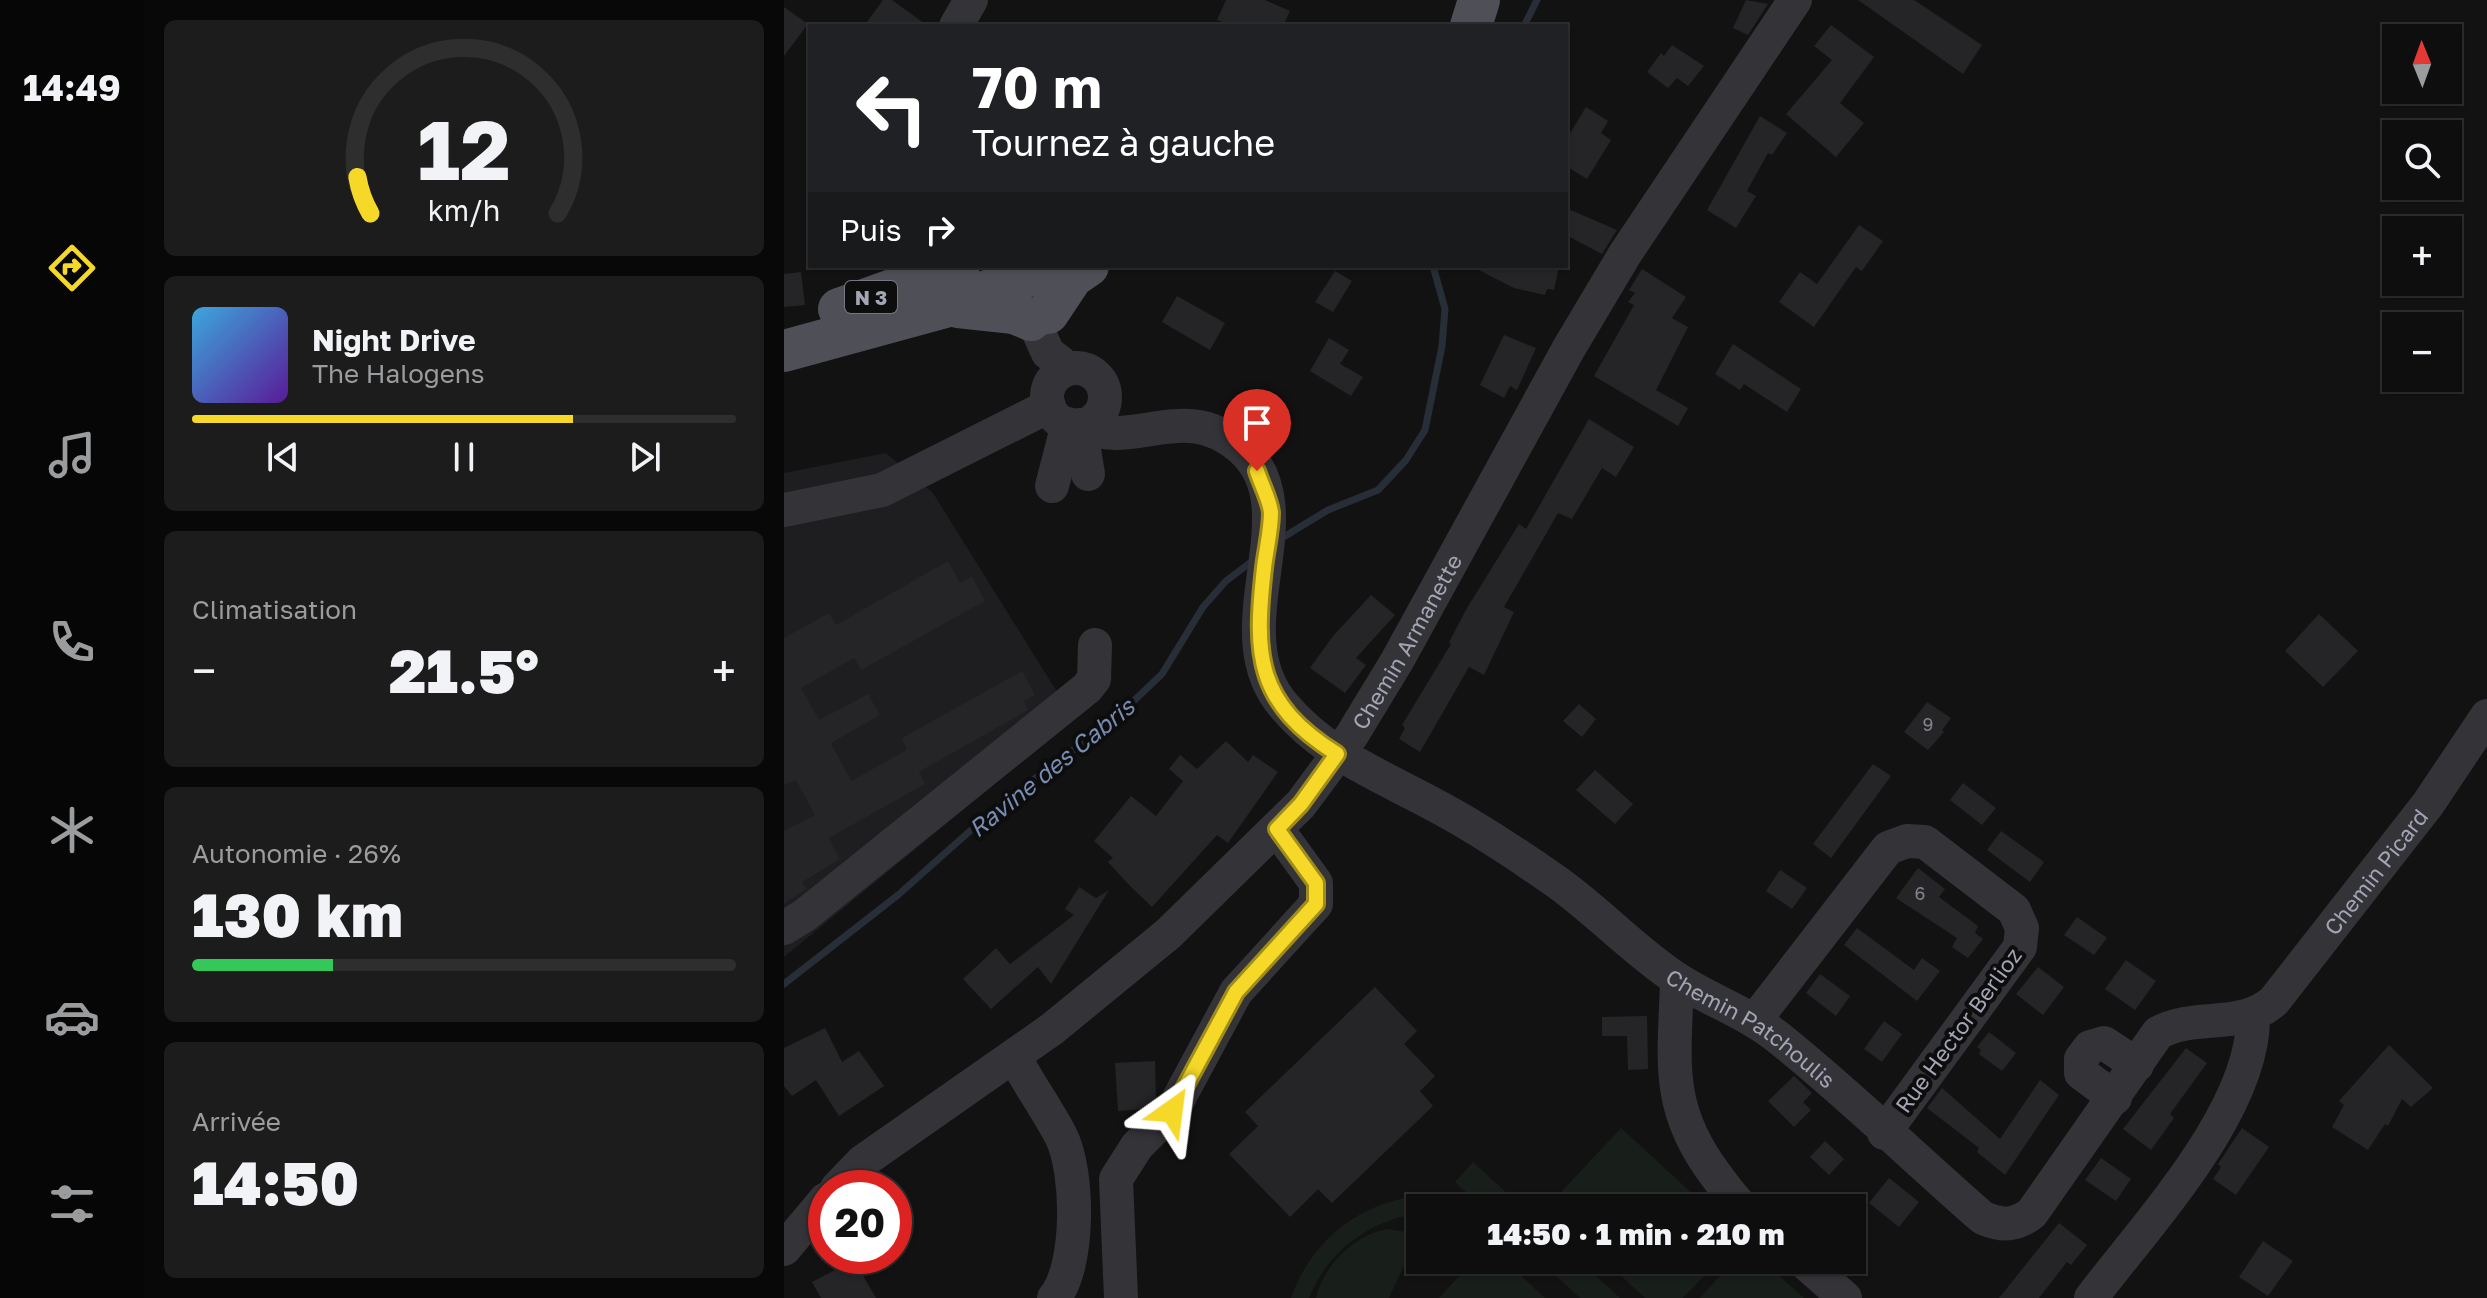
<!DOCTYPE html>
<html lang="fr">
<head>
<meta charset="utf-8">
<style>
	:root { --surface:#0e0e0e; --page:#1c1c1c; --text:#f1f3f6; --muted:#9b9c9e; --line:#2e2e2e; --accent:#f5d828 }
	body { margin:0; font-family:"Golos Text",sans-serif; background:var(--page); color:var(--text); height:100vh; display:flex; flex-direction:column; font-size:30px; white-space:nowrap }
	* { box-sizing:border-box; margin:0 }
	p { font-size:26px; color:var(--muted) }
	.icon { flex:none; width:44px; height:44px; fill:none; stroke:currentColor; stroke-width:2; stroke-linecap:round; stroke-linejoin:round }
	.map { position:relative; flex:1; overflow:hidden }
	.side { display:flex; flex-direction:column; gap:20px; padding:20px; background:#080808; width:640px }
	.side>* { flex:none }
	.hud { position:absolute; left:24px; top:24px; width:760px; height:244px; border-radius:0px; box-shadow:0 2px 6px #0004,0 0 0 2px var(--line); background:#202124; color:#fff; overflow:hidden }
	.needle { width:52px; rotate:359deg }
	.tools { position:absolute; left:1598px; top:24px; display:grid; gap:16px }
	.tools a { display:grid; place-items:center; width:80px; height:80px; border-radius:0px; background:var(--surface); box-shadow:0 2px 6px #0004,0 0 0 2px var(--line); font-size:40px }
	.speed { position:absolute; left:24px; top:1170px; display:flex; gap:16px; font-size:40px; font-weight:700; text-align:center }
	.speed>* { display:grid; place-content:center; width:104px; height:104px; border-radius:50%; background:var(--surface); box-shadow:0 2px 6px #0004,0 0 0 2px var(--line); line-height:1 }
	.speed .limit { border:12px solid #d22; background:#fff; color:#111 }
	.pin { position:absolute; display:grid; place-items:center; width:68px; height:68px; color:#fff; margin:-82px -34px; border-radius:50% 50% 50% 0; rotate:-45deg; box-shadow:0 0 8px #0007 }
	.pin .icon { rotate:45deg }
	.me { position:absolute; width:88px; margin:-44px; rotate:31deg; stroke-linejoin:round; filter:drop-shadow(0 0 6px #0008) }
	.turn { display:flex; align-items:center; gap:28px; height:168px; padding:0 32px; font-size:36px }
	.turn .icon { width:104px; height:104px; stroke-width:2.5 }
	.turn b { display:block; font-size:56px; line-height:68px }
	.then { display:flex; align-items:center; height:76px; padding:0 32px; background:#0003; gap:16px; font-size:30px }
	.big { font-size:60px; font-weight:800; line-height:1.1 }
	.side .widget { flex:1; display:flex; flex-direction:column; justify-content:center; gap:12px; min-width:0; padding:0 28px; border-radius:12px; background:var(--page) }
	.side .dial { align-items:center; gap:0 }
	.dial svg { height:208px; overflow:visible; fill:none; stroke:var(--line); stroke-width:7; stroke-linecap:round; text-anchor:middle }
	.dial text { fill:var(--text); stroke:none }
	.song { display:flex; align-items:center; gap:24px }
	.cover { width:96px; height:96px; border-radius:12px; background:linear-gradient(135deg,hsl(200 70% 55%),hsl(270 70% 35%)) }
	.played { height:8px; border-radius:4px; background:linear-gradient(90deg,var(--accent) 70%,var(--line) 70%) }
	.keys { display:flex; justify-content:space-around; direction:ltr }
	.heat { display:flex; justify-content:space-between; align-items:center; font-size:44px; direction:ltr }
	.charge { height:12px; border-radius:6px; background:linear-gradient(90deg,#34c759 26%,var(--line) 0) }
	.trip { position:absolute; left:622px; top:1194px; width:460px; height:80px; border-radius:0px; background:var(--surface); box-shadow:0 2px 6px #0004,0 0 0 2px var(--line); font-weight:800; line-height:80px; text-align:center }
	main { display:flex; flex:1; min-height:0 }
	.tab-bar { display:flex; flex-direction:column; width:144px; justify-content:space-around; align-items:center; background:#060606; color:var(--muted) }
	.tab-bar .icon { width:56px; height:56px }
	.tab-bar .selected { color:var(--accent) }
	.tab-bar b { font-size:36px; color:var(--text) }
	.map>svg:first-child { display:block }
	.built { fill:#1e1e20 }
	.green { fill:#181e1a }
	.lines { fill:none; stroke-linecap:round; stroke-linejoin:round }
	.stream { stroke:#282e37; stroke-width:7 }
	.building { fill:#252527 }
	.minor { stroke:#333338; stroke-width:34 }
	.major { stroke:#4f4f58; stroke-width:42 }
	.route-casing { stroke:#9f8c1a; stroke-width:20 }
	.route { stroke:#f5d828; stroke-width:14 }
	.labels { text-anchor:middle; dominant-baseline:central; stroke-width:8; stroke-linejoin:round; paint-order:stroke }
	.number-label { font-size:18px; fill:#838490 }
	.shield { fill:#0d0d0e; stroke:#767782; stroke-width:2 }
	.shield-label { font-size:20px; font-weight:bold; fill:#a3a5b4 }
	.street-label { font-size:22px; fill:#a3a5b4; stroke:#0d0d0e }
	.water-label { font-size:24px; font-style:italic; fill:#788cb1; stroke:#0d0d0e }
</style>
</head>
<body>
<main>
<nav class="tab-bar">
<b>14:49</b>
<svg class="icon selected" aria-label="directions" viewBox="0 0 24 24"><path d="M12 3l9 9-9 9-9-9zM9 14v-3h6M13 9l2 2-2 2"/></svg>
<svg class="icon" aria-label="music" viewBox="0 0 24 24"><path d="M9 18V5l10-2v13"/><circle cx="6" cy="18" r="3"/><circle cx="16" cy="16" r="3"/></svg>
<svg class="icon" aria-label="phone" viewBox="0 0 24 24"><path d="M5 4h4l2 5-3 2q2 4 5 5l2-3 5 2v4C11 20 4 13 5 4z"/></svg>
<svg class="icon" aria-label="climate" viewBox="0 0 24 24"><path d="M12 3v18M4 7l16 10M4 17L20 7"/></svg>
<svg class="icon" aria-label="car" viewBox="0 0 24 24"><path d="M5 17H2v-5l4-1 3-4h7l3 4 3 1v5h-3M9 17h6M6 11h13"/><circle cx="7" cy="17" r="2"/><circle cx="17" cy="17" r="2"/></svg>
<svg class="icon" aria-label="filters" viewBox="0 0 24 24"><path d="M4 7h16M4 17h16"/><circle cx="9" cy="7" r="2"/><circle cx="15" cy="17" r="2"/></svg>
</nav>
<section class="side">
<div class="widget dial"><svg viewBox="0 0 100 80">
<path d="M14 69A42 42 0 1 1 86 69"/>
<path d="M14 69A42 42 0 0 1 9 55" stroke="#f5d828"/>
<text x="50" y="56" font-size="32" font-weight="700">12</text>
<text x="50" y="72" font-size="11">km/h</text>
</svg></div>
<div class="widget">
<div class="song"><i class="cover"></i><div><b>Night Drive</b><p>The Halogens</p></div></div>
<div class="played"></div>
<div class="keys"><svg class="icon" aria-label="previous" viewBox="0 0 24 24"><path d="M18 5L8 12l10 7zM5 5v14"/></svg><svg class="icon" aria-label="pause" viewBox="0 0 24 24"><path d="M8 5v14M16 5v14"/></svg><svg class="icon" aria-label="next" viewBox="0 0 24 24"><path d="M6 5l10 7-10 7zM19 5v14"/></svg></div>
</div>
<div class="widget"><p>Climatisation</p>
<div class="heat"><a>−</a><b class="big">21.5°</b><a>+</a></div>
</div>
<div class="widget"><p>Autonomie · 26%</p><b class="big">130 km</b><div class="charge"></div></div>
<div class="widget"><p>Arrivée</p><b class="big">14:50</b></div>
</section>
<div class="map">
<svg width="1703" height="1298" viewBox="0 0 1703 1298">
	<rect width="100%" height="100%" fill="#121213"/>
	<path class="built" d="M 102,453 L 149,493 L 290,719 L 0,957 L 0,473 Z"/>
	<path class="green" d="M 837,1128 L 924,1208 L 763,1207 Z
		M 689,1162 L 739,1208 L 636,1208 L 636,1213 C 586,1220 544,1251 525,1298 L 507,1298 C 534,1221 609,1183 688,1198 L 671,1182 Z
		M 603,1229 L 635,1234 L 605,1298 L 532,1298 C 539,1266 570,1235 603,1229 Z
		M 690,1260 L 720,1260 L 761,1298 L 655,1298 Z
		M 755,1260 L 795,1260 L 836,1298 L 796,1298 Z
		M 820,1260 L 935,1260 L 899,1298 L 861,1298 Z
		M 950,1260 L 978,1260 L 1020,1298 L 916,1298 Z"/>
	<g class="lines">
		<path class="stream" d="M 740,26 L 753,0
			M 493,541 L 544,510 L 594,490 L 622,460 L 641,430 L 658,346 L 661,309 L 649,266
			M 0,984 L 114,895 L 204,815 L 281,755 L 315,734 L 378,674 L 419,607 L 442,581 L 471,559"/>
	</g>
	<path class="building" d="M 99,0 L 108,0 L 144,26 L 80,26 Z
		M 442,0 L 481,0 L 506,11 L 499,26 L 448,26 L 433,20 Z
		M 962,0 L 984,4 L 964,35 L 949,28 Z
		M 1074,0 L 1130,0 L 1198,45 L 1179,74 Z
		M 0,7 L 24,24 L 0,56 Z
		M 1047,25 L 1090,57 L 1056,103 L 1080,123 L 1052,157 L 1002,114 L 1048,60 L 1030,46 Z
		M 888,45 L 920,66 L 904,86 L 893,78 L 884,88 L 863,72 L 877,53 L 880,56 Z
		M 802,107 L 824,121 L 817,133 L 827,140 L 803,179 L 782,166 L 782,140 Z
		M 976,116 L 1003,133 L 988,155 L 984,153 L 963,191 L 972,196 L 952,228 L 923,210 Z
		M 782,208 L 833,230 L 818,254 L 782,235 Z
		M 1075,225 L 1099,241 L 1078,271 L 1072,267 L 1030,327 L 995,302 L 1016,272 L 1033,284 Z
		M 687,266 L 775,266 L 770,290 L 763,289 L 761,295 L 730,288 Z
		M 858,269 L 902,297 L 888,318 L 904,327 L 872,390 L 904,408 L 894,426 L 810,376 L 850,305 L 844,302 L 851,293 L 845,290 Z
		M 551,271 L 568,281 L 549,312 L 531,302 Z
		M 17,272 L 21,305 L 0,307 L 0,274 Z
		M 393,296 L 441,323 L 426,350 L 378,322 Z
		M 720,335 L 752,348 L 733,390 L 726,386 L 720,398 L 696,385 Z
		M 545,338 L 565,350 L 556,364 L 579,377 L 567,396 L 526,371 Z
		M 949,344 L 1017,389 L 1003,412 L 960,384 L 956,390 L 931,374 Z
		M 805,419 L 850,447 L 832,477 L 818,468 L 788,519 L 774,513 L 720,607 L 730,612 L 700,675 L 685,667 L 636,752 L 615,739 L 621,728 L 618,725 L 667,644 L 665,642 L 683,608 L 735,524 L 742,529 Z
		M 164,561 L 176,583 L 188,576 L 201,601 L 77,670 L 70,658 L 17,688 L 35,720 L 84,694 L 96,715 L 47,743 L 67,781 L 123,750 L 118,738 L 238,671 L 251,695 L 240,701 L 244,710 L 135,772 L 141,784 L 45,838 L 56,859 L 18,882 L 22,889 L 0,904 L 0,831 L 31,815 L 12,780 L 0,785 L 0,638 L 45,613 L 52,625 Z
		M 587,595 L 611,615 L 572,658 L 582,665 L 561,693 L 526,668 L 549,636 Z
		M 1535,614 L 1574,651 L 1539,687 L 1501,651 Z
		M 1143,702 L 1167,718 L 1158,730 L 1160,732 L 1144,750 L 1120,732 Z
		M 795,704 L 812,719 L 798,737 L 779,721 Z
		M 442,741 L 464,762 L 469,755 L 494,772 L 444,843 L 433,835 L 368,907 L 346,886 L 324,862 L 329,858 L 310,841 L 347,796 L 372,816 L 399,781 L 385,769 L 396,755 L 413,769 Z
		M 1089,764 L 1107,776 L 1047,858 L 1029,844 Z
		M 811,770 L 849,804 L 831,824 L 792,790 Z
		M 1179,783 L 1212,808 L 1198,825 L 1166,800 Z
		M 1217,831 L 1260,862 L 1246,882 L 1203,850 Z
		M 1134,868 L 1161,889 L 1155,897 L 1194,926 L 1191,933 L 1199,939 L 1184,958 L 1168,947 L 1173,938 L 1112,898 Z
		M 996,870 L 1023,888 L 1008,909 L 982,891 Z
		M 295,887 L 312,898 L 325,890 L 267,984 L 254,967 L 207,1009 L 179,979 L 212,948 L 226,964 L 290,915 L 281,909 Z
		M 1293,917 L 1323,938 L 1310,955 L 1280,935 Z
		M 1073,928 L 1130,970 L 1138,958 L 1156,971 L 1133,1001 L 1060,945 Z
		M 1342,960 L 1372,981 L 1351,1010 L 1321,989 Z
		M 1254,967 L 1280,987 L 1259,1015 L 1232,994 Z
		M 1036,974 L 1066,996 L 1052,1016 L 1022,993 Z
		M 591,987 L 633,1031 L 620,1044 L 651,1076 L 636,1091 L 649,1106 L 548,1203 L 534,1189 L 506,1217 L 445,1154 L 474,1126 L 461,1112 Z
		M 863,1016 L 864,1069 L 844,1070 L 843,1036 L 818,1036 L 818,1017 Z
		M 1100,1021 L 1118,1034 L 1098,1062 L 1080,1049 Z
		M 41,1028 L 58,1062 L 75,1051 L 100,1086 L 55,1116 L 32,1080 L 8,1096 L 0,1086 L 0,1048 Z
		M 1205,1032 L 1232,1053 L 1218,1071 L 1195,1054 L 1197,1050 L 1193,1047 Z
		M 1605,1045 L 1649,1088 L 1627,1107 L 1618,1099 L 1604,1126 L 1601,1124 L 1584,1150 L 1548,1127 L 1560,1105 L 1555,1101 Z
		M 1402,1048 L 1423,1063 L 1386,1114 L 1390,1118 L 1367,1150 L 1339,1129 Z
		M 371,1061 L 372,1099 L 362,1109 L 334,1111 L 331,1063 Z
		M 1010,1076 L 1028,1093 L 1019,1102 L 1027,1110 L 1010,1127 L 984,1101 Z
		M 1256,1080 L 1275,1095 L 1221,1175 L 1193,1152 L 1195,1148 L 1143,1108 L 1158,1088 L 1216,1139 Z
		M 1458,1128 L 1485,1147 L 1452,1195 L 1429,1179 L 1437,1167 L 1434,1164 Z
		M 1041,1141 L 1060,1159 L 1045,1175 L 1026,1157 Z
		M 1317,1158 L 1347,1179 L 1332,1201 L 1301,1180 Z
		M 1105,1178 L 1135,1202 L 1115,1227 L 1085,1203 Z
		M 1275,1223 L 1303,1245 L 1287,1265 L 1283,1262 L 1255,1298 L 1215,1298 Z
		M 1479,1241 L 1509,1261 L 1484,1296 L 1455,1277 Z
		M 70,1260 L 92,1298 L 37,1298 L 28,1282 Z"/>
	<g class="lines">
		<g class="minor">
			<path d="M 172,26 L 187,0"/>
			<path d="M 239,298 L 264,353 L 276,362"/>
			<circle cx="292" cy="397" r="29"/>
			<path id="s1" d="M 296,425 C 352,452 400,397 458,449 C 527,511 434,630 500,706 C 543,757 601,777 658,809 C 697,830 734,855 770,880 C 813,910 849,950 893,979 C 927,1001 964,1013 996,1039 C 1066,1095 1131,1159 1199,1218 C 1218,1226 1232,1226 1248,1213 L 1374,1033 C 1412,1012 1456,1031 1490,1001 L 1644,804 L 1703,716"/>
			<path d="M 296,425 L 304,474"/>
			<path d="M 268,486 L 284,424"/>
			<path d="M 0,510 L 98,490 L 265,406"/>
			<path d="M 0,928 L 21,915 L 303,688 L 310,679 L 311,645"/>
			<path d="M 893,979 C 891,1059 880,1106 931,1174 C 940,1186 948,1198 959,1208"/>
			<path d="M 971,1020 L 1104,848 L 1123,841 L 1141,842 L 1230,910 L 1238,928 L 1236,947 L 1100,1133"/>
			<path d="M 230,1056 C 244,1083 263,1109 277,1136 C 295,1172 296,1267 270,1298"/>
			<path d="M 1331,1098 L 1297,1073 L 1297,1059 L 1306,1047 L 1320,1043 L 1353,1065"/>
			<path id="s2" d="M 53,1188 L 78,1162 L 268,1029 L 384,934 L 517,804 L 568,735 L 613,661 L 785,348 L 841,254 L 1011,0"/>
			<path d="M 0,1249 L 42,1199"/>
			<path d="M 1018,1260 L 1061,1298"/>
			<path d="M 337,1298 L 332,1179 L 353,1146 L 388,1111 L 452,992 L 532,904 L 532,883 L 493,829"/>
			<path d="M 1307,1298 C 1362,1225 1471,1110 1469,1016"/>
		</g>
		<path class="major" d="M 687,26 L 695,0
			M 174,307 L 230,313 L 247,320
			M 55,309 L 175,266
			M 264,313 L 288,277 L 304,266
			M 0,351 L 161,307 L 270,266"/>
	</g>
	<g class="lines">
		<g class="route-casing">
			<path id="route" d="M 388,1111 L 452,992 L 532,904 L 532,883 L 493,829 L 517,804 L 553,754 C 472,703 470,656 480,568 C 482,550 487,530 487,513 C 486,500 477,484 473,471"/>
		</g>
		<use href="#route" class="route"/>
	</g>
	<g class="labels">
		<g class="number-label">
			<text x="1144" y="724">9</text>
			<text x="1136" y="893">6</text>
		</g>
		<rect class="shield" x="61" y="281" width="52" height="32" rx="6"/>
		<g class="shield-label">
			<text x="87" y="297">N 3</text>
		</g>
		<g class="street-label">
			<text stroke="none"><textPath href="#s2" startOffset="798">Chemin Armanette</textPath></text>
			<text stroke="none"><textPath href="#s1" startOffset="1870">Chemin Picard</textPath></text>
			<text stroke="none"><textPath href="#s1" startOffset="1010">Chemin Patchoulis</textPath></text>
			<text transform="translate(1174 1030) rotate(-54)">Rue Hector Berlioz</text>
		</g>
		<g class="water-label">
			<text transform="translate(267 767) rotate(-39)">Ravine des Cabris</text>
		</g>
	</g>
</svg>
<div class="tools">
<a><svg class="needle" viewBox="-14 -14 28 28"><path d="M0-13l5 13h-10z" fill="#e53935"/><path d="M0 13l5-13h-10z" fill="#9b9c9e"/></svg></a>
<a><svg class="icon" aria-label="search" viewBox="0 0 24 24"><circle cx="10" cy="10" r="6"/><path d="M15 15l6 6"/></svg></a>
<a>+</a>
<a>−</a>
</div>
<div class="speed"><div class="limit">20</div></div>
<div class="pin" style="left:473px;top:471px;background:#d93025"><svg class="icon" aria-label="arrive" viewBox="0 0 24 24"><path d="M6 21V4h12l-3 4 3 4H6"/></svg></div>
<svg class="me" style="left:388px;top:1111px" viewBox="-20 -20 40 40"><path d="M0-17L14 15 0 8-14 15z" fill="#f5d828" stroke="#fff" stroke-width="4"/></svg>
<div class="trip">14:50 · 1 min · 210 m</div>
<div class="hud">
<div class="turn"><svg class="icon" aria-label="left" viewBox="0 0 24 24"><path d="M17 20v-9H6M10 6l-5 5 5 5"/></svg><div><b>70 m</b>Tournez à gauche</div></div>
<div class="then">Puis<svg class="icon" aria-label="right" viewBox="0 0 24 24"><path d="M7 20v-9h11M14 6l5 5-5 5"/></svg></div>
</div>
</div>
</main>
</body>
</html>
